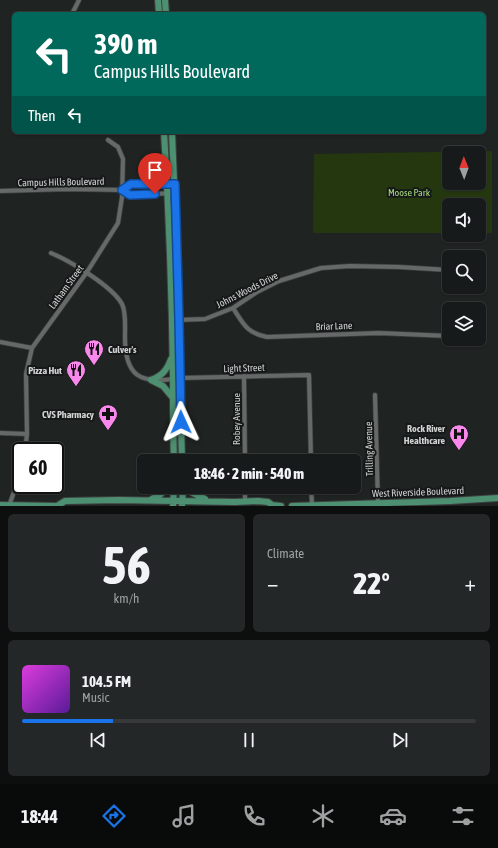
<!DOCTYPE html>
<html lang="en">
<head>
<meta charset="utf-8">
<style>
	:root { --surface:#171a1a; --page:#242727; --text:#f1f3f6; --muted:#9ea1a2; --line:#363839; --accent:#1a73e8 }
	body { margin:0; font-family:"Asap Condensed",sans-serif; background:var(--page); color:var(--text); height:100vh; display:flex; flex-direction:column; font-size:15px; white-space:nowrap }
	* { box-sizing:border-box; margin:0 }
	p { font-size:13px; color:var(--muted) }
	.icon { flex:none; width:22px; height:22px; fill:none; stroke:currentColor; stroke-width:2; stroke-linecap:round; stroke-linejoin:round }
	.map { position:relative; height:506px; overflow:hidden }
	.side { display:flex; flex-direction:column; gap:8px; padding:8px; background:#0d0e0e; flex:1 }
	.side>* { flex:none }
	.guide { position:absolute; left:12px; top:12px; width:474px; height:122px; border-radius:6px; box-shadow:0 1px 3px #0004,0 0 0 1px var(--line); background:#00695c; color:#fff; overflow:hidden }
	.needle { width:26px; rotate:359deg }
	.buttons { position:absolute; left:442px; top:146px; display:grid; gap:8px }
	.buttons a { display:grid; place-items:center; width:44px; height:44px; border-radius:6px; background:var(--surface); box-shadow:0 1px 3px #0004,0 0 0 1px var(--line); font-size:20px }
	.speed { position:absolute; left:12px; top:442px; display:flex; gap:8px; font-size:20px; font-weight:700; text-align:center }
	.speed>* { display:grid; place-content:center; width:52px; height:52px; border-radius:50%; background:var(--surface); box-shadow:0 1px 3px #0004,0 0 0 1px var(--line); line-height:1 }
	.speed .limit { border:2px solid #111; border-radius:6px; background:#fff; color:#111 }
	.pin { position:absolute; display:grid; place-items:center; width:34px; height:34px; color:#fff; margin:-41px -17px; border-radius:50% 50% 50% 0; rotate:-45deg; box-shadow:0 0 4px #0007 }
	.pin .icon { rotate:45deg }
	.me { position:absolute; width:44px; margin:-22px; rotate:359deg; stroke-linejoin:round; filter:drop-shadow(0 0 3px #0008) }
	.turn { display:flex; align-items:center; gap:14px; height:84px; padding:0 16px; font-size:18px }
	.turn .icon { width:52px; height:52px; stroke-width:2.5 }
	.turn b { display:block; font-size:28px; line-height:34px }
	.then { display:flex; align-items:center; height:38px; padding:0 16px; background:#0003; gap:8px; font-size:15px }
	.big { font-size:30px; font-weight:800; line-height:1.1 }
	.side .card { flex:1; display:flex; flex-direction:column; justify-content:center; gap:6px; min-width:0; padding:0 14px; border-radius:6px; background:var(--page) }
	.side .dial { align-items:center; gap:0 }
	.dial b { font-size:52px; line-height:1 }
	.song { display:flex; align-items:center; gap:12px }
	.cover { width:48px; height:48px; border-radius:6px; background:linear-gradient(135deg,hsl(300 70% 55%),hsl(270 70% 35%)) }
	.played { height:4px; border-radius:2px; background:linear-gradient(90deg,var(--accent) 20%,var(--line) 20%) }
	.keys { display:flex; justify-content:space-around; direction:ltr }
	.heat { display:flex; justify-content:space-between; align-items:center; font-size:22px; direction:ltr }
	.side .tiles { flex:1; display:grid; gap:8px; grid-template-columns:1fr 1fr }
	.card:last-child { grid-column:span 2 }
	.trip { position:absolute; left:137px; top:454px; width:224px; height:40px; border-radius:6px; background:var(--surface); box-shadow:0 1px 3px #0004,0 0 0 1px var(--line); font-weight:800; line-height:40px; text-align:center }
	.tabs { display:flex; height:64px; justify-content:space-around; align-items:center; background:#090a0a; color:var(--muted) }
	.tabs .icon { width:28px; height:28px }
	.tabs .on { color:var(--accent) }
	.tabs b { font-size:18px; color:var(--text) }
	.map>svg:first-child { display:block }
	.green { fill:#24370f; fill-rule:evenodd }
	.lines { fill:none; stroke-linecap:round; stroke-linejoin:round }
	.minor-casing { stroke:#3d403f; stroke-width:5.5 }
	.primary-casing { stroke:#3d403f; stroke-width:8 }
	.minor { stroke:#656a69; stroke-width:4 }
	.primary { stroke:#4c8f71; stroke-width:6 }
	.route-casing { stroke:#114b97; stroke-width:10 }
	.route { stroke:#1a73e8; stroke-width:7 }
	.labels { text-anchor:middle; dominant-baseline:central; stroke-width:4; stroke-linejoin:round; paint-order:stroke }
	.street-label { font-size:10px; fill:#d0d3d2; stroke:#161919 }
	.park-label { font-size:10px; fill:#a7d97a; stroke:#161919 }
	.poi-label { font-size:10px; font-weight:bold; fill:#d0d3d2; stroke:#161919; text-anchor:end }
</style>
</head>
<body>
<div class="map">
<svg width="498" height="506" viewBox="0 0 498 506">
	<rect width="100%" height="100%" fill="#1f2322"/>
	<path class="green" d="M 492,151 L 492,233 L 479,233 L 479,205 L 449,205 L 449,233 L 313,233 L 314,154 ZM 449,153 L 479,153 L 479,183 L 449,183 Z"/>
	<g class="lines">
		<g class="minor-casing">
			<path id="minor" d="M 72,14 L 79,0
				M 122,190 L 131,184 L 175,184
				M 0,191 L 68,189 L 122,190 L 130,195 L 175,193
				M 51,253 C 70,261 112,286 122,304 C 126,312 125,326 125,334 C 124,377 140,385 180,378 L 309,375 L 311,461
				M 233,308 C 244,325 247,333 267,337 L 379,333 L 449,336
				M 177,320 L 205,319 L 233,308 L 257,292 L 279,281 L 321,268 L 350,266 L 399,267 L 449,270
				M 0,342 L 32,348
				M 244,376 L 245,461
				M 375,395 L 378,504
				M 0,433 L 27,434
				M 25,451 L 27,434 L 26,374 L 32,348 L 87,272 L 118,223 L 122,197 L 123,159 L 118,147 L 108,140
				M 311,487 L 312,505
				M 245,501 L 245,487
				M 9,506 L 21,472"/>
		</g>
		<g class="primary-casing">
			<path id="primary" d="M 158,0 L 159,14
				M 165,0 L 166,14
				M 164,132 C 169,214 172,297 173,379 C 173,406 173,434 174,461
				M 172,132 L 177,256 L 182,461
				M 151,380 C 162,376 167,370 171,359
				M 151,380 L 163,386 L 173,398
				M 186,487 L 191,492 L 205,499
				M 152,499 L 160,495 L 168,487
				M 0,505 L 57,506
				M 57,506 L 65,501 L 118,500 L 235,502 L 258,501 L 268,502 L 272,505 L 281,506
				M 173,506 L 174,487
				M 182,506 L 183,487
				M 292,506 L 450,501 L 498,498"/>
		</g>
		<use href="#minor" class="minor"/>
		<use href="#primary" class="primary"/>
	</g>
	<g class="lines">
		<g class="route-casing">
			<path id="route" d="M 155,194 L 130,195 L 122,190 L 131,184 L 175,184 L 179,320 L 181,422"/>
		</g>
		<use href="#route" class="route"/>
	</g>
	<defs>
		<g id="restaurant-pin" transform="scale(1)"><path d="M0 17L-7.5 6A9.5 9.5 0 1 1 7.5 6Z" fill="#f888eb" stroke="#161919"/><path d="M-5-6h1v4h1v-4h1v4h1v-4h1v5L-1.5 .5V6h-2V.5L-5-1ZM5-6V6H3V1.5H1.5Q1.5-4 5-6Z" fill="#111"/></g>
		<g id="pharmacy-pin" transform="scale(1)"><path d="M0 17L-7.5 6A9.5 9.5 0 1 1 7.5 6Z" fill="#f888eb" stroke="#161919"/><path d="M-2-6h4v4h4v4h-4v4h-4v-4h-4v-4h4Z" fill="#111"/></g>
		<g id="hospital-pin" transform="scale(1)"><path d="M0 17L-7.5 6A9.5 9.5 0 1 1 7.5 6Z" fill="#f888eb" stroke="#161919"/><path d="M-5-5h3v3.5h4V-5h3V5h-3V1.5h-4V5h-3Z" fill="#111"/></g>
	</defs>
	<g fill-rule="evenodd">
		<use href="#restaurant-pin" x="94" y="349"/>
		<use href="#restaurant-pin" x="76" y="370"/>
		<use href="#pharmacy-pin" x="108" y="414"/>
		<use href="#hospital-pin" x="459" y="434"/>
	</g>
	<g class="labels">
		<g class="street-label">
			<text transform="translate(61 182) rotate(-1)">Campus Hills Boulevard</text>
			<text transform="translate(66 287) rotate(-54)">Latham Street</text>
			<text transform="translate(247 290) rotate(-27)">Johns Woods Drive</text>
			<text transform="translate(334 326) rotate(-2)">Briar Lane</text>
			<text transform="translate(244 368) rotate(-2)">Light Street</text>
			<text transform="translate(236 419) rotate(-90)">Robey Avenue</text>
			<text transform="translate(369 449) rotate(-91)">Trilling Avenue</text>
			<text transform="translate(418 492) rotate(-2)">West Riverside Boulevard</text>
		</g>
		<g class="park-label">
			<text x="409" y="192">Moose Park</text>
		</g>
		<g class="poi-label">
			<text x="108" y="349" text-anchor="start">Culver's</text>
			<text x="62" y="370">Pizza Hut</text>
			<text x="94" y="414">CVS Pharmacy</text>
			<text x="445" y="428">Rock River<tspan x="445" dy="12">Healthcare</tspan></text>
		</g>
	</g>
</svg>
<div class="buttons">
<a><svg class="needle" viewBox="-14 -14 28 28"><path d="M0-13l5 13h-10z" fill="#e53935"/><path d="M0 13l5-13h-10z" fill="#9ea1a2"/></svg></a>
<a><svg class="icon" aria-label="sound" viewBox="0 0 24 24"><path d="M4 9h4l5-4v14l-5-4H4zM17 9q2 3 0 6"/></svg></a>
<a><svg class="icon" aria-label="search" viewBox="0 0 24 24"><circle cx="10" cy="10" r="6"/><path d="M15 15l6 6"/></svg></a>
<a><svg class="icon" aria-label="layers" viewBox="0 0 24 24"><path d="M12 4l9 5-9 5-9-5zM3 14l9 5 9-5"/></svg></a>
</div>
<div class="speed"><div class="limit">60</div></div>
<div class="pin" style="left:155px;top:194px;background:#d93025"><svg class="icon" aria-label="arrive" viewBox="0 0 24 24"><path d="M6 21V4h12l-3 4 3 4H6"/></svg></div>
<svg class="me" style="left:181px;top:422px" viewBox="-20 -20 40 40"><path d="M0-17L14 15 0 8-14 15z" fill="#1a73e8" stroke="#fff" stroke-width="4"/></svg>
<div class="trip">18:46 · 2 min · 540 m</div>
<div class="guide">
<div class="turn"><svg class="icon" aria-label="left" viewBox="0 0 24 24"><path d="M17 20v-9H6M10 6l-5 5 5 5"/></svg><div><b>390 m</b>Campus Hills Boulevard</div></div>
<div class="then">Then<svg class="icon" aria-label="left" viewBox="0 0 24 24"><path d="M17 20v-9H6M10 6l-5 5 5 5"/></svg></div>
</div>
</div>
<section class="side">
<div class="tiles">
<div class="card dial"><b>56</b><p>km/h</p></div>
<div class="card"><p>Climate</p>
<div class="heat"><a>−</a><b class="big">22°</b><a>+</a></div>
</div>
<div class="card">
<div class="song"><i class="cover"></i><div><b>104.5 FM</b><p>Music</p></div></div>
<div class="played"></div>
<div class="keys"><svg class="icon" aria-label="previous" viewBox="0 0 24 24"><path d="M18 5L8 12l10 7zM5 5v14"/></svg><svg class="icon" aria-label="pause" viewBox="0 0 24 24"><path d="M8 5v14M16 5v14"/></svg><svg class="icon" aria-label="next" viewBox="0 0 24 24"><path d="M6 5l10 7-10 7zM19 5v14"/></svg></div>
</div>
</div>
</section>
<nav class="tabs">
<b>18:44</b>
<svg class="icon on" aria-label="directions" viewBox="0 0 24 24"><path d="M12 3l9 9-9 9-9-9zM9 14v-3h6M13 9l2 2-2 2"/></svg>
<svg class="icon" aria-label="music" viewBox="0 0 24 24"><path d="M9 18V5l10-2v13"/><circle cx="6" cy="18" r="3"/><circle cx="16" cy="16" r="3"/></svg>
<svg class="icon" aria-label="phone" viewBox="0 0 24 24"><path d="M5 4h4l2 5-3 2q2 4 5 5l2-3 5 2v4C11 20 4 13 5 4z"/></svg>
<svg class="icon" aria-label="climate" viewBox="0 0 24 24"><path d="M12 3v18M4 7l16 10M4 17L20 7"/></svg>
<svg class="icon" aria-label="car" viewBox="0 0 24 24"><path d="M5 17H2v-5l4-1 3-4h7l3 4 3 1v5h-3M9 17h6M6 11h13"/><circle cx="7" cy="17" r="2"/><circle cx="17" cy="17" r="2"/></svg>
<svg class="icon" aria-label="filters" viewBox="0 0 24 24"><path d="M4 7h16M4 17h16"/><circle cx="9" cy="7" r="2"/><circle cx="15" cy="17" r="2"/></svg>
</nav>
</body>
</html>
